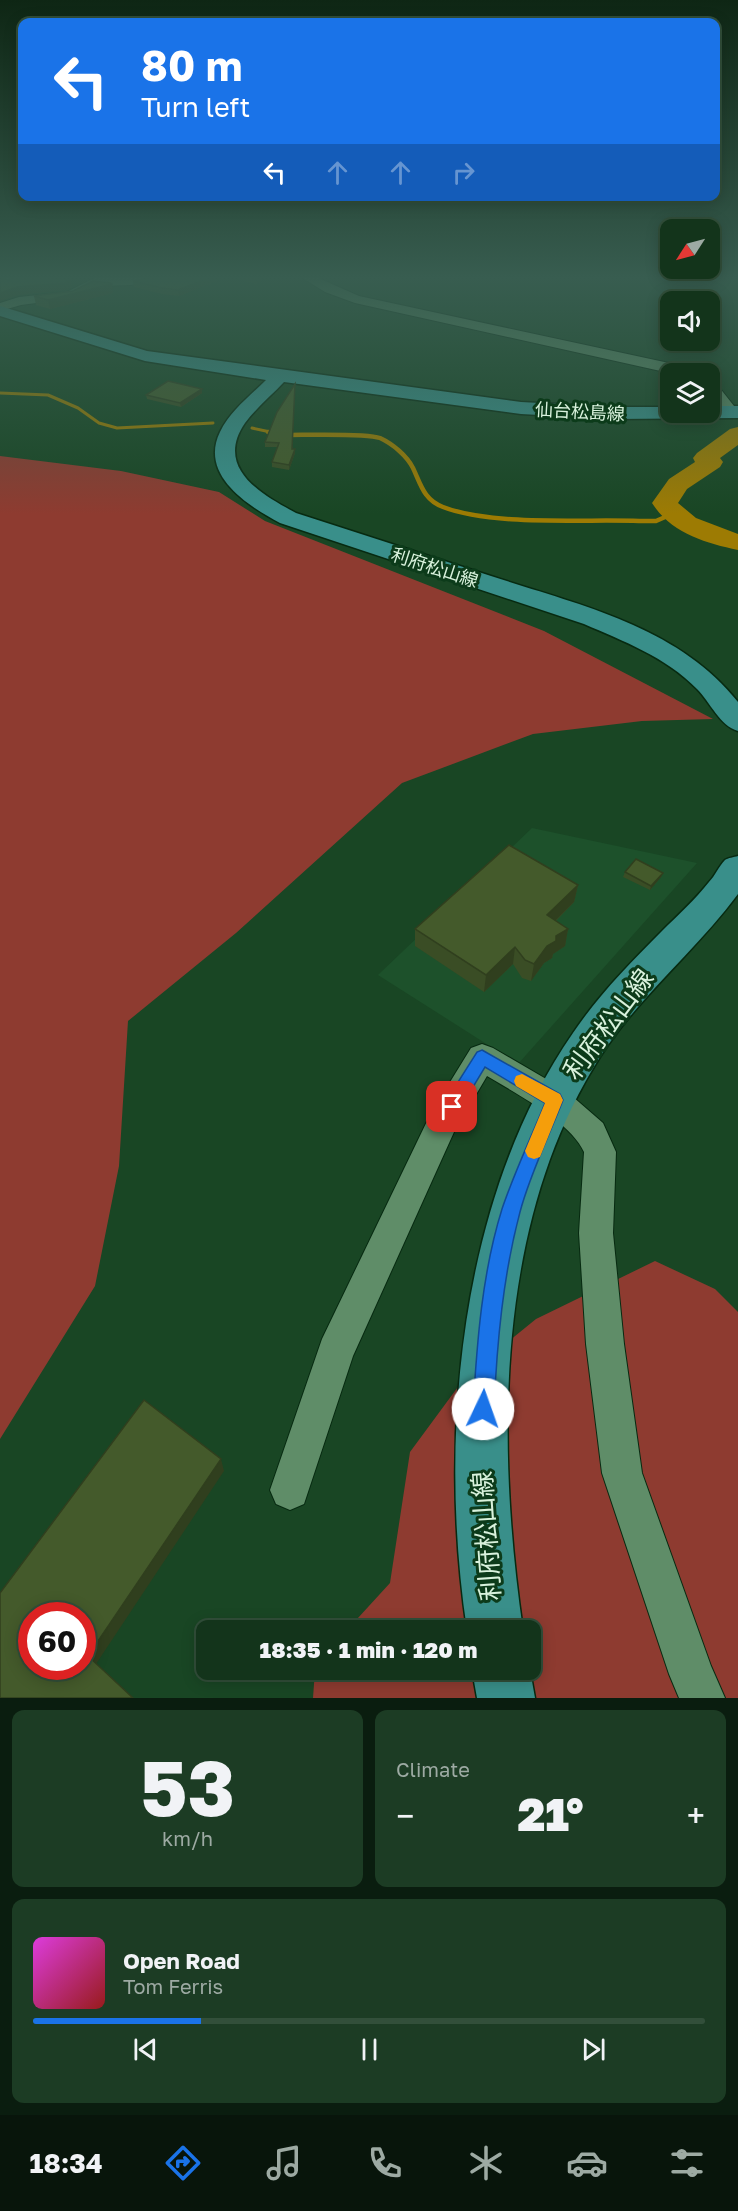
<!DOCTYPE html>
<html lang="en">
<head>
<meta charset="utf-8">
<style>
	:root { --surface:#13341b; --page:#1c3c24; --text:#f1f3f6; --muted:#9daaa3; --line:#324f3a; --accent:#1a73e8 }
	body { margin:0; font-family:"Golos Text","Noto Sans JP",sans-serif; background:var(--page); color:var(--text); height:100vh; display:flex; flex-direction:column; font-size:22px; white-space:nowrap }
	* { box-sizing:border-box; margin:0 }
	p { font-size:20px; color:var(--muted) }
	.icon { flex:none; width:33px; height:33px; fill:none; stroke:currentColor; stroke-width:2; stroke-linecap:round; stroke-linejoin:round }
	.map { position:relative; height:1698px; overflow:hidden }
	.side { display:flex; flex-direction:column; gap:12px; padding:12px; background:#0a1d0f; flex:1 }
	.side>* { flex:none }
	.top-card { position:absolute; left:18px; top:18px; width:702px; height:183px; border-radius:12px; box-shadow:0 3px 15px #0003,0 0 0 2px var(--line); background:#1a73e8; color:#fff; overflow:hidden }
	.needle { width:39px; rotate:234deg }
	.buttons { position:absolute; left:660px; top:219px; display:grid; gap:12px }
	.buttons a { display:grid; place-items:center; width:60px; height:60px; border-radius:12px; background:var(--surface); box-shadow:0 3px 15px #0003,0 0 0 2px var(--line); font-size:30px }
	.speed { position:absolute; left:18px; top:1602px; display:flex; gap:12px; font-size:30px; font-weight:700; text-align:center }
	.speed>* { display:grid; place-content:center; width:78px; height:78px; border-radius:50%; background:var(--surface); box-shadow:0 3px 15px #0003,0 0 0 2px var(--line); line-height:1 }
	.speed .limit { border:9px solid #d22; background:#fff; color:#111 }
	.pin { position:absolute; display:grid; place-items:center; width:51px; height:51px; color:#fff; margin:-26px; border-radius:12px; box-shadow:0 3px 9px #0006 }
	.me { position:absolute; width:66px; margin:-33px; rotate:3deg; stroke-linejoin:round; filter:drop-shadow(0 0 4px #0008) }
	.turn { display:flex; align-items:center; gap:21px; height:126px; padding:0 24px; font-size:27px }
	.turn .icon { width:78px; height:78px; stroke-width:2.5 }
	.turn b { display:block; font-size:42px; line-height:51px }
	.lanes { display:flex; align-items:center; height:57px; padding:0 24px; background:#0003; justify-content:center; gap:30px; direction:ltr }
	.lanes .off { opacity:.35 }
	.big { font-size:45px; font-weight:800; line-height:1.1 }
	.side .tile { flex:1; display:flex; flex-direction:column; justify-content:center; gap:9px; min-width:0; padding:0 21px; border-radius:12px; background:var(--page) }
	.side .dial { align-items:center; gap:0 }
	.dial b { font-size:78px; line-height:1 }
	.song { display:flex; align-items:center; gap:18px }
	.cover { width:72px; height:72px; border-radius:9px; background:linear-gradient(135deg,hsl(300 70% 55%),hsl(0 70% 35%)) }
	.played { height:6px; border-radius:3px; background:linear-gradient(90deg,var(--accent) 25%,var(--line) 25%) }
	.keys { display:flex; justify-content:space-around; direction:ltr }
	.heat { display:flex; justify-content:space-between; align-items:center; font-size:33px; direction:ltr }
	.side .tiles { flex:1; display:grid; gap:12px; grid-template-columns:1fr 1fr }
	.tile:last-child { grid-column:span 2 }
	.trip { position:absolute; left:196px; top:1620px; width:345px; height:60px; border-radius:12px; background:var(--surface); box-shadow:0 3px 15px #0003,0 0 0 2px var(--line); font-weight:800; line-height:60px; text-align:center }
	.menu { display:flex; height:96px; justify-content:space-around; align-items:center; background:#08150b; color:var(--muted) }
	.menu .icon { width:42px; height:42px }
	.menu .active { color:var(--accent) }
	.menu b { font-size:27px; color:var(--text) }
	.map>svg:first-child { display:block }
	.built { fill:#1d512b }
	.green { fill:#8e3b30 }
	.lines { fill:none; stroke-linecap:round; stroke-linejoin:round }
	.stream-far1 { stroke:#9d7b03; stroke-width:3 }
	.stream { stroke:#9d7b03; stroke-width:4.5 }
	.river { fill:#9d7b03; fill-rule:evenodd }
	.minor-casing { stroke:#072a11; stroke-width:2 }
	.major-casing { stroke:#072a11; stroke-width:3 }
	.minor { fill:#5f8d68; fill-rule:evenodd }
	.major { fill:#398f8a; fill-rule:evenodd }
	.wall { fill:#3a4d25 }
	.shaded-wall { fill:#303f1e }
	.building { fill:#445a2b; stroke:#303f1e; stroke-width:1.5; fill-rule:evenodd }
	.route { fill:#1a73e8; stroke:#114b97; stroke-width:1.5 }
	.slow { fill:#f59e0b }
	.labels { text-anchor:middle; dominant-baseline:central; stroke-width:6; stroke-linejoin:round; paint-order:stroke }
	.far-street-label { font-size:18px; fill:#d9f2dd; stroke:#0c3b1a }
	.near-street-label { font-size:26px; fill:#d9f2dd; stroke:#0c3b1a }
</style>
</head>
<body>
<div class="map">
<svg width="738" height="1698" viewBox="0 0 738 1698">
	<rect width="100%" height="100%" fill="#194624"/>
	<path class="built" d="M 532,828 L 697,863 L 518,1064 L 378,975 Z"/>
	<path class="green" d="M 0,456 L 121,471 L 219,492 L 265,521 L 544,631 L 713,719 L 642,721 L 533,734 L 402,783 L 236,933 L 128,1021 L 119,1166 L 95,1286 L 0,1439 Z
		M 655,1261 L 715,1289 L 738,1312 L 738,1698 L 313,1698 L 315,1670 L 531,1670 L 531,1630 L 347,1630 L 390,1583 L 410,1452 L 466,1376 L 536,1319 Z"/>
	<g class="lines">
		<path class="stream-far1" d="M 0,393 L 48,395 L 78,408 L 99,423 L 117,428 L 213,423
			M 252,428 L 275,433"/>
		<path class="stream" d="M 268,432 L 275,433
			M 288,435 C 307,435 366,433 380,438 C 393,444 407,456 413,468 C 421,485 424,500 443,507 C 491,526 585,519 639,521 L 656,521 L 672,514"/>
		<path class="river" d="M 738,427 L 738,445 L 720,458 L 723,462 L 720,467 L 687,489 L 678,503 L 696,518 L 738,534 L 738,550 C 705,543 671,533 652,503 L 669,479 L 695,462 L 693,458 L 697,453 L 730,429 Z"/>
		<g class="minor-casing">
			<path id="minor" d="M 0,277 L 21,277 L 19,280 L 0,284 Z
				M 158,277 L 156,280 L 131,285 L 96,286 L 74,298 L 21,305 L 0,311 L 0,303 L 19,297 L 67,292 L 94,278 Z
				M 301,277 L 316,277 L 359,296 L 669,363 L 697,374 L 674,374 L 355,303 L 325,292 Z
				M 710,381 L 715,382 L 738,411 L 736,415 L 726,415 L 710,394 Z
				M 482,1044 L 493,1048 L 565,1090 L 603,1123 L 616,1152 L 613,1233 L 624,1344 L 642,1473 L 711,1666 L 725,1698 L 679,1698 L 669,1674 L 602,1473 L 586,1344 L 579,1233 L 584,1152 C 571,1122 515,1093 487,1076 L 454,1132 L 353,1356 L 304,1504 L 290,1510 L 276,1504 L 270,1490 L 322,1339 L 431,1113 L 471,1048 Z"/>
		</g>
		<g class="major-casing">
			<path id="major" d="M 0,306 L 147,351 L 521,402 L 613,407 L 670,407 L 670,412 L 710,412 L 710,406 L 738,406 L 738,418 L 613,419 L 521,414 L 284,382 C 271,396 256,408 245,423 C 214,468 262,495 296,513 C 361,534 426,555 491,576 C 579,605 678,626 738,702 L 738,731 C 720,726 710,702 697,689 C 666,657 623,641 584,624 L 280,523 C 248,506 199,475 220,432 C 230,411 250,396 266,380 L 145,361 L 0,316 Z
				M 738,856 L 738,894 C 696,951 639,996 600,1057 C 495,1222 496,1443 523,1630 L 467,1630 C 438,1437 459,1198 573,1033 C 598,996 630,963 662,931 C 678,915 695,900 709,882 C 715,876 719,866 725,860 C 728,858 734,857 738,856 Z
				M 472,1670 L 530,1670 L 535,1698 L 477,1698 Z"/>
		</g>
		<use href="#minor" class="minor"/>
		<use href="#major" class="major"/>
	</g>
	<path class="wall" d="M 152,277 L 226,277 L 179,296 L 162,294 L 134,287 L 133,281 Z
		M 231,277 L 266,277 L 256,284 Z
		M 111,283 L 113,293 L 50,309 L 36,305 L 34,296 L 73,291 Z
		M 202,393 L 181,407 L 147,399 L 146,395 Z
		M 277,412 L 295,453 L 289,470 L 272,467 L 272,462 L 278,447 L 265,447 L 265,442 Z
		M 625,872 L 663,873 L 661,877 L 650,890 L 623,877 Z
		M 578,885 L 574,902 L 556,921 L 568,929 L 565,946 L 553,954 L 552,958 L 544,963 L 531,981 L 522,978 L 513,964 L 484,992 L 415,946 L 415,929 Z"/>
	<path class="shaded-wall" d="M 211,277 L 226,277 L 179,296 L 178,290 Z
		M 255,277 L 266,277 L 256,284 Z
		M 71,280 L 72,287 L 66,290 L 19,295 L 0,301 L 0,293 L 17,287 Z
		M 112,284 L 113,293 L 50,309 L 48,300 Z
		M 202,389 L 202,393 L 181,407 L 180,403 Z
		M 295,449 L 295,453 L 289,470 L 289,465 Z
		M 663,873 L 661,877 L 650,890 L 651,886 Z
		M 578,885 L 574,902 L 544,932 L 547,915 Z
		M 568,929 L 565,946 L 553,954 L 556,936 Z
		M 556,941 L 552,958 L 544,963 L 531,981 L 534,964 L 547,946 Z
		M 515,947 L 513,964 L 484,992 L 486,975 Z
		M 221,1459 L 224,1471 L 96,1664 L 88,1656 Z"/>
	<path class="building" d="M 14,277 L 47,277 L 71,280 L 65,283 L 17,287 L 0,293 L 0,278 L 9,280 Z
		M 152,277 L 211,277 L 178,290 L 162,288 L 133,281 Z
		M 93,281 L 111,283 L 112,284 L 48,300 L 34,296 L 73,291 Z
		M 168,381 L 202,389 L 180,403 L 146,395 Z
		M 295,384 L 292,449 L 295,449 L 289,465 L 272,462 L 279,443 L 265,442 L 277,412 Z
		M 509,845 L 578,885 L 547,915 L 568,929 L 556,936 L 556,941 L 547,946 L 534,964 L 525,960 L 515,947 L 486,975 L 415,929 Z
		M 636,859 L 663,873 L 651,886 L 625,872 Z
		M 144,1400 L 221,1459 L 88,1656 L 133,1698 L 0,1698 L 0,1593 ZM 32,1616 L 82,1616 L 82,1666 L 32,1666 Z"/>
	<linearGradient id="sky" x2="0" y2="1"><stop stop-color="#0e2614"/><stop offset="0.54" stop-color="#385d50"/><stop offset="1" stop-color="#385d50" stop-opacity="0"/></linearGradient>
	<rect width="738" height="514" fill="url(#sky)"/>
	<path class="route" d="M 482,1050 L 560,1094 L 563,1100 C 549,1136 530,1174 520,1212 C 503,1276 497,1342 494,1409 L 491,1416 L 483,1419 L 476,1416 L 473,1409 C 477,1342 482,1273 502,1209 C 514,1173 531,1138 545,1103 L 485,1067 L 458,1112 L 452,1114 L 446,1112 L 444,1107 L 446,1101 L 477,1052 Z"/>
	<path class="slow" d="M 522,1074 L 560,1094 L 563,1100 L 540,1157 L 534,1159 L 528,1157 L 525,1151 L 545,1103 L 516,1086 L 514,1081 L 516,1076 Z"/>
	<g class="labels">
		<g class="far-street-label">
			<text transform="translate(580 411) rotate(3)">仙台松島線</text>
			<text transform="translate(435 567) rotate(18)">利府松山線</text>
		</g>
		<g class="near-street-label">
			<text transform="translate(608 1024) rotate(-53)">利府松山線</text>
			<text transform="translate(486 1536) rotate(-94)">利府松山線</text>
		</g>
	</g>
</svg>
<div class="buttons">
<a><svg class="needle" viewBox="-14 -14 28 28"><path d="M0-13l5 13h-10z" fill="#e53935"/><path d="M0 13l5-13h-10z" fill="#9daaa3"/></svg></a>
<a><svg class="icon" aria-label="sound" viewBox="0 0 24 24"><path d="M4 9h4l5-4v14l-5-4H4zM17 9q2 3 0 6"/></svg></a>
<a><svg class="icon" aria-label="layers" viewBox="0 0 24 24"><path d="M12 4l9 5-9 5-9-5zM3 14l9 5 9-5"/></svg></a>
</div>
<div class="speed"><div class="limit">60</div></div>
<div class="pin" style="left:452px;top:1107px;background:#d93025"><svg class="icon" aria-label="arrive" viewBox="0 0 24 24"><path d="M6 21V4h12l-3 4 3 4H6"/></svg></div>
<svg class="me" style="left:483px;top:1409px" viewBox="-20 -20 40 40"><circle r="19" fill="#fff"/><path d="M0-13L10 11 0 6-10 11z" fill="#1a73e8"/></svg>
<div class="trip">18:35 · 1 min · 120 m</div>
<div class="top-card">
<div class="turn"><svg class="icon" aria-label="left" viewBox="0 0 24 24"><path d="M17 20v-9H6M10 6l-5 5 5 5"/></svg><div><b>80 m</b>Turn left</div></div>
<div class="lanes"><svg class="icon" aria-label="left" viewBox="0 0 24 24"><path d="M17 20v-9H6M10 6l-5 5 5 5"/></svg><svg class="icon off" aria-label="ahead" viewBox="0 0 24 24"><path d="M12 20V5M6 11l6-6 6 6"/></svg><svg class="icon off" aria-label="ahead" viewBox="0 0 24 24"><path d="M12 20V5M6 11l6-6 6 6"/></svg><svg class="icon off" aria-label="right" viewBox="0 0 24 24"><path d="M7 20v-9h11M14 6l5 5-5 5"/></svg></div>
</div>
</div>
<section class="side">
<div class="tiles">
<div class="tile dial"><b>53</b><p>km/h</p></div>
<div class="tile"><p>Climate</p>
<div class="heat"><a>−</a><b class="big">21°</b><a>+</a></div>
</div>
<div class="tile">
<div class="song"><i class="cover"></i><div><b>Open Road</b><p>Tom Ferris</p></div></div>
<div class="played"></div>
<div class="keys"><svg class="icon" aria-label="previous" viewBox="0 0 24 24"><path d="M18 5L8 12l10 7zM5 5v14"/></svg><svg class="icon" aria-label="pause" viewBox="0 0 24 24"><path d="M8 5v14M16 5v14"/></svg><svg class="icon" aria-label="next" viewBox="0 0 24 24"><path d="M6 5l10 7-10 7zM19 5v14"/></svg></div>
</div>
</div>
</section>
<nav class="menu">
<b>18:34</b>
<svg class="icon active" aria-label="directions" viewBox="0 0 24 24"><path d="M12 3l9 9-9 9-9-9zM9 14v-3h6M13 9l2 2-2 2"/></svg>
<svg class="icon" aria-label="music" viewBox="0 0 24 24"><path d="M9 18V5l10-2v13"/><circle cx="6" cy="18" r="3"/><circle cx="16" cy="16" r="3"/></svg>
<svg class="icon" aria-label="phone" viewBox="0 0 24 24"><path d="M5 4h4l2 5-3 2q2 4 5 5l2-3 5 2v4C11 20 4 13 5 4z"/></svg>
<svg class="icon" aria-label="climate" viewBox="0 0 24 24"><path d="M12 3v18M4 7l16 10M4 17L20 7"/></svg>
<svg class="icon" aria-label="car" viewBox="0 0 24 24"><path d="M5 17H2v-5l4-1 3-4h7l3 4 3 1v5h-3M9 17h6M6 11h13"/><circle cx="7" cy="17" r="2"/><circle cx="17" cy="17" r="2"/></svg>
<svg class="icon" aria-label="filters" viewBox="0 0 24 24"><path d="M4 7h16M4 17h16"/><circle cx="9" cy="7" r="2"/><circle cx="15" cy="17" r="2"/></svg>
</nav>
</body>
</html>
